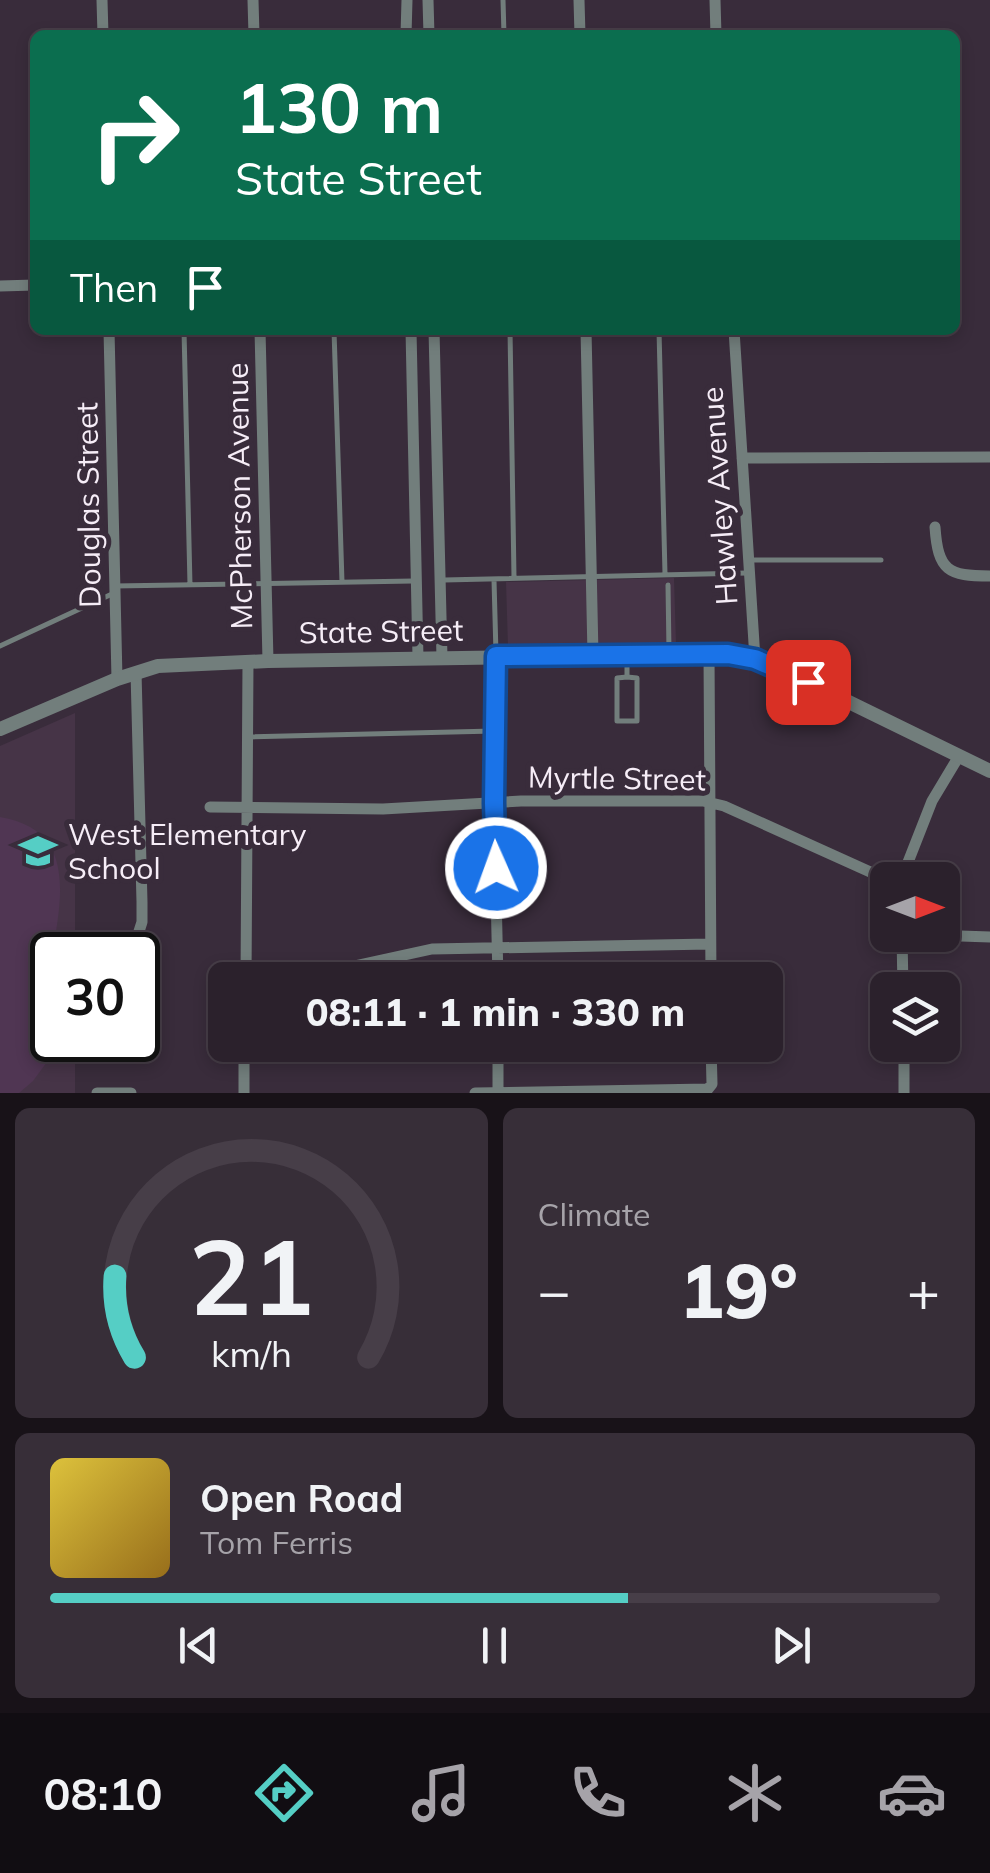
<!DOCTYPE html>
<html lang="en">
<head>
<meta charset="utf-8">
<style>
	:root { --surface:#2b212c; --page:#372e38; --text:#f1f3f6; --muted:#a6a3a9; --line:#473e48; --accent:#55cec5 }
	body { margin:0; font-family:Mulish,sans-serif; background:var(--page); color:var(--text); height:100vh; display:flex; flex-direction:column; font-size:38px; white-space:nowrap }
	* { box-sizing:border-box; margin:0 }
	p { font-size:32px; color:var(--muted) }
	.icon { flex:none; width:55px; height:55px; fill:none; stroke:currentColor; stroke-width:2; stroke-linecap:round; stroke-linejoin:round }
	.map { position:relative; height:1093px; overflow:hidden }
	.panel { display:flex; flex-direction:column; gap:15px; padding:15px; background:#181218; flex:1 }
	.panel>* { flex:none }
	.hud { position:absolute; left:30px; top:30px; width:930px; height:305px; border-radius:15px; box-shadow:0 5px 15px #0003,0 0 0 2px var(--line); background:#0b6e4f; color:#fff; overflow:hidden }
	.needle { width:65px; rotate:90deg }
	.controls { position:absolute; left:870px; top:862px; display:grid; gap:20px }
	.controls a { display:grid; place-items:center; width:90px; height:90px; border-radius:15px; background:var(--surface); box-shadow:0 5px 15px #0003,0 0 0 2px var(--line); font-size:50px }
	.speed { position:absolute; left:30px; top:932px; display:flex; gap:20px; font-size:50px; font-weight:700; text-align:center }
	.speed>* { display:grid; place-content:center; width:130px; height:130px; border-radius:50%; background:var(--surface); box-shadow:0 5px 15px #0003,0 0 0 2px var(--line); line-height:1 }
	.speed .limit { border:5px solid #111; border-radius:15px; background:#fff; color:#111 }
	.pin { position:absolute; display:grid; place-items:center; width:85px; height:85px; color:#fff; margin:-42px; border-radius:20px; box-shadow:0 5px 15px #0006 }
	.me { position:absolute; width:110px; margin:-55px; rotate:358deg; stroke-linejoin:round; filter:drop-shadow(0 0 8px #0008) }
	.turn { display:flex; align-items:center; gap:35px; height:210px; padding:0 40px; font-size:45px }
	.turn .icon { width:130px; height:130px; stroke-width:2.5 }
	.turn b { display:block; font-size:70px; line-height:85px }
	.then { display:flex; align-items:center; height:95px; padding:0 40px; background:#0003; gap:20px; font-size:38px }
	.big { font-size:75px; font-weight:800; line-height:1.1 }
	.panel .widget { flex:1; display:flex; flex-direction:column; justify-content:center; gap:15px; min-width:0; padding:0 35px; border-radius:15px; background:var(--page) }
	.panel .dial { align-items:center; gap:0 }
	.dial svg { height:260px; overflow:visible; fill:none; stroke:var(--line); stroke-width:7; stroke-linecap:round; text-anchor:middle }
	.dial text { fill:var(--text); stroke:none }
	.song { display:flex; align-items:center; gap:30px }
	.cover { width:120px; height:120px; border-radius:15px; background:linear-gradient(135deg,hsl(50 70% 55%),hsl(40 70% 35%)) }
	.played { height:10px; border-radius:5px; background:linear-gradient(90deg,var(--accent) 65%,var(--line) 65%) }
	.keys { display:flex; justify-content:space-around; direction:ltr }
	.heat { display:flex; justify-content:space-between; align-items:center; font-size:55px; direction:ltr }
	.panel .tiles { flex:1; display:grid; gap:15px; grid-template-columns:1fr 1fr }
	.widget:last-child { grid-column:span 2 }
	.trip { position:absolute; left:208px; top:962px; width:575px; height:100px; border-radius:15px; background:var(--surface); box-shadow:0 5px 15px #0003,0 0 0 2px var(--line); font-weight:800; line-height:100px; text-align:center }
	.dock { display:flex; height:160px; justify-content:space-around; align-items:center; background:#110d12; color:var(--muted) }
	.dock .icon { width:70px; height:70px }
	.dock .selected { color:var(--accent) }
	.dock b { font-size:45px; color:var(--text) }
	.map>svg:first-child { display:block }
	.built { fill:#463447 }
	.green { fill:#503653 }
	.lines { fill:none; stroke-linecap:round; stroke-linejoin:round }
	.service { stroke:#727e7c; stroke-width:5 }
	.minor { stroke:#727e7c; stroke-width:11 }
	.tertiary { stroke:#727e7c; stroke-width:14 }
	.route-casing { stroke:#114b97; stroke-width:25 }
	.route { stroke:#1a73e8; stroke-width:18 }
	.labels { text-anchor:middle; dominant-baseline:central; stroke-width:10; stroke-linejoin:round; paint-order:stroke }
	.street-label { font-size:30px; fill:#f6edf7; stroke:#392c3b }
	.poi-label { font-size:30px; fill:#f6edf7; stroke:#392c3b; text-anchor:start }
</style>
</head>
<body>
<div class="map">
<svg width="990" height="1093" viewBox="0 0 990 1093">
	<rect width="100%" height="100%" fill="#392c3b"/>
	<path class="built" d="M 674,578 L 676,643 L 508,647 L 506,582 Z
		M 75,713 L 75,955 L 52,955 L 52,1040 L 75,1040 L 75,1093 L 0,1093 L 0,746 Z"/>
	<path class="green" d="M 0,817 C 78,830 61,900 52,956 C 50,974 51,993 49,1012 L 52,1012 L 52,1040 L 63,1040 L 33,1081 L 19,1093 L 0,1093 Z"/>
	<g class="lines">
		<path class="service" d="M 503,0 L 504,35
			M 652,31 L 653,35
			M 184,330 L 190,585
			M 334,330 L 342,582
			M 510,330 L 514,577
			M 659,330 L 665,574
			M 751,560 L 881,560
			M 444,580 L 747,573
			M 494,580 L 496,654
			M 668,585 L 669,651
			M 114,586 L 413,581
			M 0,646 L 112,594
			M 627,657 L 627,677 L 637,678 L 637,721 L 617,721 L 617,678 L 627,677
			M 248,737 L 494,731"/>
		<path class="minor" d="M 102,0 L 103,35
			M 253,0 L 254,35
			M 428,0 L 429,35
			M 579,0 L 580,35
			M 715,0 L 716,35
			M 406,35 L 407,0
			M 0,286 L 35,285
			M 109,330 L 117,679
			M 260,330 L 268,661
			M 411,330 L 418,658
			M 434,330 L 442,658
			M 586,330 L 593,655
			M 734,330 L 755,659
			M 742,458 L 990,457
			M 935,527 C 938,571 948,576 990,576
			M 709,654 L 711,980
			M 496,657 L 494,803 L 498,980
			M 210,807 L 383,809 L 521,801 L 703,801 L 724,806 L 888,880
			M 901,880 L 932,801 L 959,756
			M 902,935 L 903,990
			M 932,935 L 990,937
			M 903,946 L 940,939
			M 134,947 L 142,922 L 142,902 L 136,672
			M 246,980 L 248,662
			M 290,980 L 432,949 L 710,944
			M 498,1045 L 498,1093
			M 904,1045 L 904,1093
			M 97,1093 L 131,1093
			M 244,1093 L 244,1045
			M 475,1093 L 708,1089 L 712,1084 L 711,1045"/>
		<path class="tertiary" d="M 0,729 L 117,679 L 158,666 L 268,661 L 728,654 L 775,666 L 990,771"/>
	</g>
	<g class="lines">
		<g class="route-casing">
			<path id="route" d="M 496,868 L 494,803 L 496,656 L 728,654 L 755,659 L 808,682"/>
		</g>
		<use href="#route" class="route"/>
	</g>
	<defs>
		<g id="school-bare" transform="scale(3)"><path d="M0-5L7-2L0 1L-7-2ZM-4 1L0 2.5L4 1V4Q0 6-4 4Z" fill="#55cec5" stroke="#392c3b" stroke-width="2.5" paint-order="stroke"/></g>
	</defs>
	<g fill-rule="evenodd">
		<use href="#school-bare" x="38" y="851"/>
	</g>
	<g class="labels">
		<g class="street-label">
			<text transform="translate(239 496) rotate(-91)">McPherson Avenue</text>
			<text transform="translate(719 496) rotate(-94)">Hawley Avenue</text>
			<text transform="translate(88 505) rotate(-91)">Douglas Street</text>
			<text transform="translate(381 631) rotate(-1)">State Street</text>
			<text transform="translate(617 778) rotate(1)">Myrtle Street</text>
		</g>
		<g class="poi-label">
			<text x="68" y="834">West Elementary<tspan x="68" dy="34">School</tspan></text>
		</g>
	</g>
</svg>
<div class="controls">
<a><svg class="needle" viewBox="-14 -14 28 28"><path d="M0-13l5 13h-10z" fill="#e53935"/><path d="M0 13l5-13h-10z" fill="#a6a3a9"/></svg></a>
<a><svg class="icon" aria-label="layers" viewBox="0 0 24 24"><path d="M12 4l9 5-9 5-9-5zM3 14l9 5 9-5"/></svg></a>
</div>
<div class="speed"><div class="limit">30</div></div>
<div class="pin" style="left:808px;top:682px;background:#d93025"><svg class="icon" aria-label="arrive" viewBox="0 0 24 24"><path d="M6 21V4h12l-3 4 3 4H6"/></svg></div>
<svg class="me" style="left:496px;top:868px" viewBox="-20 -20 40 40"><circle r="17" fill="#1a73e8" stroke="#fff" stroke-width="3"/><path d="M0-11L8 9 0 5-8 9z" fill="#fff"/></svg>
<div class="trip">08:11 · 1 min · 330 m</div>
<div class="hud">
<div class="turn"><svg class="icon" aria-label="right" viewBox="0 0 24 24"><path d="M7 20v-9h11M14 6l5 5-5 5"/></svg><div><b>130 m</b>State Street</div></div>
<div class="then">Then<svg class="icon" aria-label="arrive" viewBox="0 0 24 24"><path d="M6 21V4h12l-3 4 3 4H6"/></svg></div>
</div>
</div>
<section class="panel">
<div class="tiles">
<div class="widget dial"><svg viewBox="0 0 100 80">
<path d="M14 69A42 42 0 1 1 86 69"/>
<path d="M14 69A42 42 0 0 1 8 44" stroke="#55cec5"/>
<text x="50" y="56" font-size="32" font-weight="700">21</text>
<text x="50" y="72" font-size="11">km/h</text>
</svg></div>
<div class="widget"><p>Climate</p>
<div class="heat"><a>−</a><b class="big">19°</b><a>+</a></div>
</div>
<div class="widget">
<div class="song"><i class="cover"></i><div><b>Open Road</b><p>Tom Ferris</p></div></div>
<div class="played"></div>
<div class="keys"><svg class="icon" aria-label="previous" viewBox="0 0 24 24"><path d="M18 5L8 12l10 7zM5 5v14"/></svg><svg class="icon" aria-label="pause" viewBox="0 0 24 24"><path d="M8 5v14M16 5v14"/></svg><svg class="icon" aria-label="next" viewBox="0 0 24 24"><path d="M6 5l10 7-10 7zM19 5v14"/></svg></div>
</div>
</div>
</section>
<nav class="dock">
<b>08:10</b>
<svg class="icon selected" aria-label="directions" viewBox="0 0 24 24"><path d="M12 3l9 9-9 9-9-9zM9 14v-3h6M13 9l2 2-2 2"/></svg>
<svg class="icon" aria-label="music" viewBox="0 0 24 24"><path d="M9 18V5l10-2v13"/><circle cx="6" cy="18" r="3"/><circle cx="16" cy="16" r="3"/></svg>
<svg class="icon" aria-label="phone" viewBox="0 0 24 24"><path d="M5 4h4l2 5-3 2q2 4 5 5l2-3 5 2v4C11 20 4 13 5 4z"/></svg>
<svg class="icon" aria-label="climate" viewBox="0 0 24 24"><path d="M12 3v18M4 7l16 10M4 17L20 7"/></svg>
<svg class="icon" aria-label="car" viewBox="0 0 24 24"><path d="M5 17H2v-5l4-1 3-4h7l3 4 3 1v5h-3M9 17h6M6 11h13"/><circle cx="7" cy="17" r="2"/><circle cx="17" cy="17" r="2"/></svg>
</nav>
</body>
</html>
